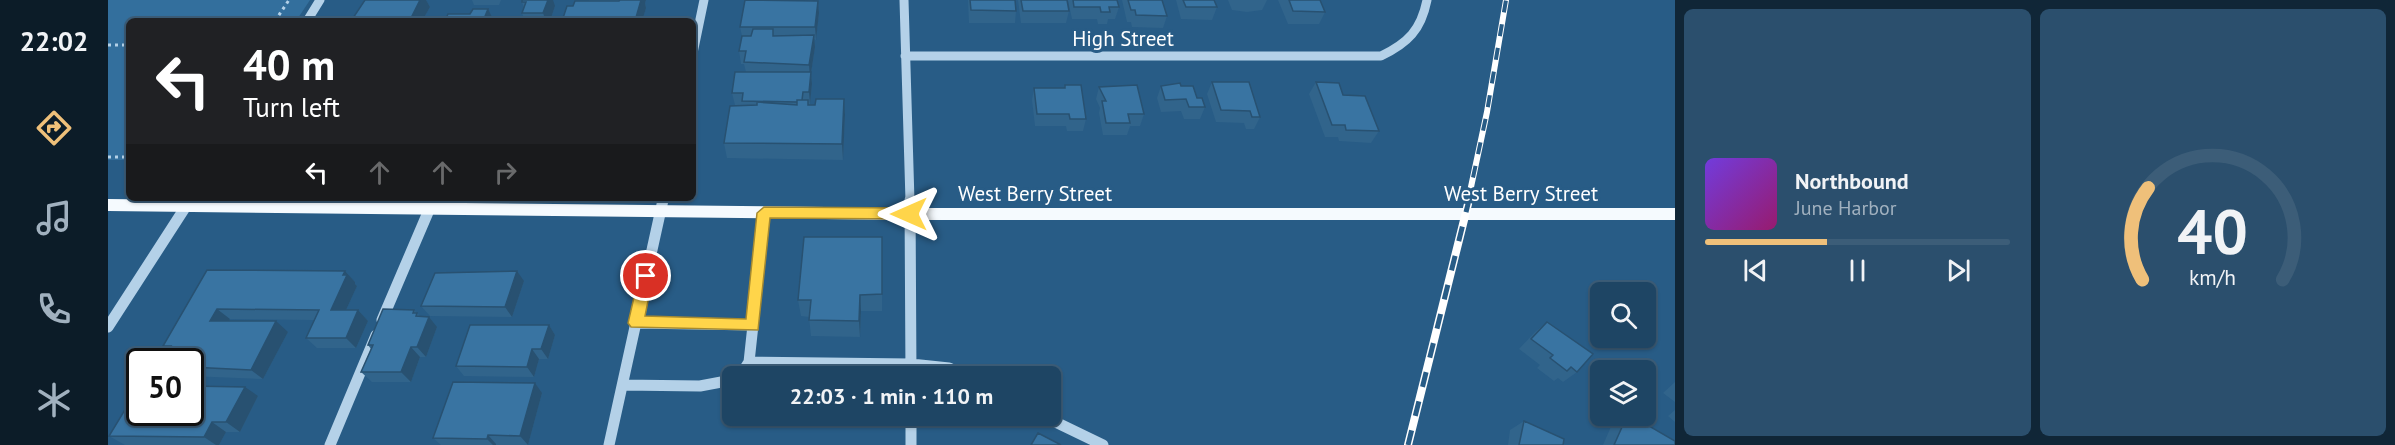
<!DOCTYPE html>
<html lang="en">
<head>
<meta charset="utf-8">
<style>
	:root { --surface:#1e4564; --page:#2b4f6d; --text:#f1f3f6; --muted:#a1b1bf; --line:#3c5d78; --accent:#efc07a }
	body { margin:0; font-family:"PT Sans",sans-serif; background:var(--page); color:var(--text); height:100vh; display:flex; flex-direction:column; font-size:22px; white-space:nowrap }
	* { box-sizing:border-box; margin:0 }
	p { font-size:20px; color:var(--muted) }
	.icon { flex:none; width:33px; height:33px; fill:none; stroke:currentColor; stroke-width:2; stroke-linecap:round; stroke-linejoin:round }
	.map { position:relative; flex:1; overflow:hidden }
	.sheet { display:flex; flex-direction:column; gap:9px; padding:9px; background:#102637; width:720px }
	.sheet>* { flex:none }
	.guide { position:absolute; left:18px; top:18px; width:570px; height:183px; border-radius:9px; box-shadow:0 2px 4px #0004,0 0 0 2px var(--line); background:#202124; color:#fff; overflow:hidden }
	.controls { position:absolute; left:1482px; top:282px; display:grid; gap:12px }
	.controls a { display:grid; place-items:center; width:66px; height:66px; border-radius:9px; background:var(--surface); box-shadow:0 2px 4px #0004,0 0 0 2px var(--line); font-size:30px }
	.speed { position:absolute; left:18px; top:348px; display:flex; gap:12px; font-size:30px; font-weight:700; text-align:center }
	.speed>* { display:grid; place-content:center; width:78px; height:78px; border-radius:50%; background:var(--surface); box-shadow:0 2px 4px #0004,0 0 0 2px var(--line); line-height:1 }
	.speed .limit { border:3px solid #111; border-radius:9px; background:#fff; color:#111 }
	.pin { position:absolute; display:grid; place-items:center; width:51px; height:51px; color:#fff; margin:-26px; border:3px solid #fff; border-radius:50%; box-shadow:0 2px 6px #0007 }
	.me { position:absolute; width:66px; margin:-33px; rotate:270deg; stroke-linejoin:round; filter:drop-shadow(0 0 4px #0008) }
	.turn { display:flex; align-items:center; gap:21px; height:126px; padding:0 18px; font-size:27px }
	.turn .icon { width:78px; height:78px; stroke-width:2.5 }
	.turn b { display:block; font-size:42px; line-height:51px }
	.lanes { display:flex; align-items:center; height:57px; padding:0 18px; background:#0003; justify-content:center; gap:30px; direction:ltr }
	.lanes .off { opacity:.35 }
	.sheet .widget { flex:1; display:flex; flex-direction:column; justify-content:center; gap:9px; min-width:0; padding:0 21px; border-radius:9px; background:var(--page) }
	.sheet .dial { align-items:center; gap:0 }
	.dial svg { height:156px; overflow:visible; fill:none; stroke:var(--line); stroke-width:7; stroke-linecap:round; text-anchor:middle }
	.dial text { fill:var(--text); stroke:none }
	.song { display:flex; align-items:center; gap:18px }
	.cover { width:72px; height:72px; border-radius:9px; background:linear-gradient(135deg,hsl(260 70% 55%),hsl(320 70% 35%)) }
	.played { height:6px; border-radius:3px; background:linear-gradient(90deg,var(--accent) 40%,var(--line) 40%) }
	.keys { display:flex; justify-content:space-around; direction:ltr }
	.sheet .tiles { flex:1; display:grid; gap:9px; grid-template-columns:repeat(2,1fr) }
	.trip { position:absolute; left:614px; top:366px; width:339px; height:60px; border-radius:9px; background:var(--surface); box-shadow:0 2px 4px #0004,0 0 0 2px var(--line); font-weight:700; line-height:60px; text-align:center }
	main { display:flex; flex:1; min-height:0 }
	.tab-bar { display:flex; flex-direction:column; width:108px; justify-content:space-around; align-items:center; background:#0c1c28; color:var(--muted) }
	.tab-bar .icon { width:42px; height:42px }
	.tab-bar .active { color:var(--accent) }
	.tab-bar b { font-size:27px; color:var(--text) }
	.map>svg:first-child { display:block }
	.green { fill:#336f9d }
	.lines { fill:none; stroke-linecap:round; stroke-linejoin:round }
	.path { stroke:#b4d1e8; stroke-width:3; stroke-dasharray:3 4; stroke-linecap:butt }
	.minor-far1 { stroke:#b4d1e8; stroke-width:9 }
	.minor { stroke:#b4d1e8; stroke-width:11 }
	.major { fill:#f5fafe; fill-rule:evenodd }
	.rail-far1-casing { stroke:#fff; stroke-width:6 }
	.rail-casing { stroke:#fff; stroke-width:8 }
	.rail-far1 { stroke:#285c86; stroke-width:4; stroke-dasharray:12; stroke-linecap:butt }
	.rail { stroke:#285c86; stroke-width:5; stroke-dasharray:15; stroke-linecap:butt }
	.wall { fill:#31648b }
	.shaded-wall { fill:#285171 }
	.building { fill:#3974a2; stroke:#285171; stroke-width:1.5 }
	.route { fill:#ffd54a; stroke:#a68a30; stroke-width:1.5 }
	.labels { text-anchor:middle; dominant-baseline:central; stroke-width:6; stroke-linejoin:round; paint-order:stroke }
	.street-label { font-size:21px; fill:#fff; stroke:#285c86 }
</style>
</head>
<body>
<main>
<nav class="tab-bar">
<b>22:02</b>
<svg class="icon active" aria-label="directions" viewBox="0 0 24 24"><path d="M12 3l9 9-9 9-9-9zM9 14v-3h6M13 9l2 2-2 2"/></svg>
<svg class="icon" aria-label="music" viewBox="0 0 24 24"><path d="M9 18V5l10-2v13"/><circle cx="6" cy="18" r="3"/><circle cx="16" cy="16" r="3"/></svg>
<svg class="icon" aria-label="phone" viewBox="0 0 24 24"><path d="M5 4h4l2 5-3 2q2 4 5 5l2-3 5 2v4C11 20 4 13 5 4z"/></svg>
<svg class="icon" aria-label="climate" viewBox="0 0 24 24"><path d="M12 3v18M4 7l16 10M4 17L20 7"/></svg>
</nav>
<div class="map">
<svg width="1567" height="445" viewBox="0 0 1567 445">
	<rect width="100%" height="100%" fill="#285c86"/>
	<path class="green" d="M 0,0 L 202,0 L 188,21 L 21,21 L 21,160 L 0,160 Z"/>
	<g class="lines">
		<path class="path" d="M 167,21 L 181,0
			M 0,45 L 21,45
			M 0,157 L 21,157"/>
		<path class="minor-far1" d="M 796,0 L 802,201
			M 199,21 L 212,0
			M 585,53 L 596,0
			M 797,56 L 1273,56 C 1300,43 1313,30 1319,0
			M 81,201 L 83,198
			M 554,201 L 555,198"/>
		<path class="minor" d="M 802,200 L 803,376
			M 274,320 L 321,210
			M 528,323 L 645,325 L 656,213
			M 0,327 L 82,200
			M 641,362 L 803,364 L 841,368 L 857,376
			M 632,376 L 641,362 L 645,325
			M 515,385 L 592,386 L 624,380
			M 803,416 L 803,445
			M 935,416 L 995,445
			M 222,445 L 268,335
			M 501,445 L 555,200"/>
		<path class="major" d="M 0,199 L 801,208 L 1567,208 L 1567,220 L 801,220 L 0,211 Z"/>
		<g class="rail-far1-casing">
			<path id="rail-far1" d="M 1360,201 L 1379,112 L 1398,0"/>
		</g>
		<g class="rail-casing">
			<path id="rail" d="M 1300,445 L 1361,200"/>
		</g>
		<use href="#rail-far1" class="rail-far1"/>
		<use href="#rail" class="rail"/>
	</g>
	<path class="wall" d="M 257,0 L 318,0 L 322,7 L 314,21 L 243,21 Z
		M 364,0 L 393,0 L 391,5 L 366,5 Z
		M 481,0 L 538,0 L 537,3 L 538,8 L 534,21 L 454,21 L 465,6 L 481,1 Z
		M 645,0 L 705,0 L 704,1 L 710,1 L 711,13 L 708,40 L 706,39 L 707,47 L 703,73 L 704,84 L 702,104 L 707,105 L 736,99 L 737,115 L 735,160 L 619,158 L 616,143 L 634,106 L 627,105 L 624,93 L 638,72 L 636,64 L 633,64 L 631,51 L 634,36 L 632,27 Z
		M 860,0 L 907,0 L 908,11 L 907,23 L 861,23 Z
		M 910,0 L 959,0 L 961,11 L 958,23 L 913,23 Z
		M 960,0 L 1009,0 L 1011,7 L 1007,19 L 1000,19 L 999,24 L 990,24 L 989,19 L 964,19 Z
		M 1014,0 L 1054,0 L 1059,16 L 1055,28 L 1024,27 L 1023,22 L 1019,22 Z
		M 1068,0 L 1106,0 L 1109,7 L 1104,20 L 1073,19 Z
		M 1120,0 L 1159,0 L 1154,10 L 1139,12 L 1124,10 Z
		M 1170,0 L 1212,0 L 1217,12 L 1211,24 L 1180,24 Z
		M 414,2 L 447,6 L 442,21 L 417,21 L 414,13 L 416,8 Z
		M 1104,82 L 1152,117 L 1146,129 L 1138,129 L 1136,123 L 1108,122 L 1099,94 Z
		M 1208,82 L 1235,95 L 1271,131 L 1263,143 L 1231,141 L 1230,137 L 1217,137 L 1201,94 Z
		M 957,85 L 978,119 L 975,131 L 959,131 L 958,126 L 927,126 L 924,100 L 926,88 L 956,88 Z
		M 1053,86 L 1073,86 L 1089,98 L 1097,107 L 1092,119 L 1076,119 L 1073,111 L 1053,112 L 1049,98 Z
		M 991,87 L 1036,114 L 1032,126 L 1022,126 L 1019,135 L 995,135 L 991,113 L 992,108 L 988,99 Z
		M 774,237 L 774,311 L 753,311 L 752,337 L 703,336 L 701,317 L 693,316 L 690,300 Z
		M 99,270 L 237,271 L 247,282 L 247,284 L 249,286 L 238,310 L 250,310 L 260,321 L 248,348 L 209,348 L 198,338 L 206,320 L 122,319 L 120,321 L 180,332 L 155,379 L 82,376 L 82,362 L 60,350 L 55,346 Z
		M 416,281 L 404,317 L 322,316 L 313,306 Z
		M 306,310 L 312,316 L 329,327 L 318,357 L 312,357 L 303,382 L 264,382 L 253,372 L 263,349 L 260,345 Z
		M 1439,322 L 1469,372 L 1455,382 L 1450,378 L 1446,381 L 1429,368 L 1432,365 L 1411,349 L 1427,332 Z
		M 441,325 L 447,335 L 440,359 L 431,359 L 426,377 L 356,376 L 348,366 Z
		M 1567,382 L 1567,402 L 1555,393 Z
		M 434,393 L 420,445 L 333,445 L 325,438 Z
		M 150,396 L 132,432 L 118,432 L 111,445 L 17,445 L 1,436 Z
		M 1567,410 L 1567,422 L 1560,416 Z
		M 1517,416 L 1524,416 L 1567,445 L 1495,445 L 1505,422 Z
		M 1416,421 L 1455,445 L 1400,445 L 1402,430 Z"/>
	<path class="shaded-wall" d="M 312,0 L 318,0 L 322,7 L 314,21 L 302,21 L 302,20 Z
		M 440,0 L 445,0 L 447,6 L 442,21 L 438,21 L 435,13 Z
		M 533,0 L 538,0 L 537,3 L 538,8 L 534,21 L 527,21 Z
		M 710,1 L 711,13 L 708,40 L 707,27 Z
		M 380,9 L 386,21 L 375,21 Z
		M 706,35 L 707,47 L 703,73 L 704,84 L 702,104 L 701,92 L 702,77 L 701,65 Z
		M 736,99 L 737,115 L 735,160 L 734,144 Z
		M 237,271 L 247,282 L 247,284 L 249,286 L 233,321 L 223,310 Z
		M 409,271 L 416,281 L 404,317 L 397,307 Z
		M 752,295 L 753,311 L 752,337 L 751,321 Z
		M 109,309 L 122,319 L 115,331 L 102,321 Z
		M 250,310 L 260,321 L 248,348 L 238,338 Z
		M 321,317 L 329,327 L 318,357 L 309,347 Z
		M 168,321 L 180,332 L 155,379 L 143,370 Z
		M 441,325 L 447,335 L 440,359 L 433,349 Z
		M 303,347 L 312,357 L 303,382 L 293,372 Z
		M 424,349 L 431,359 L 426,377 L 419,367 Z
		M 427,383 L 434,393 L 420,445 L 412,436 Z
		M 137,387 L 150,396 L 132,432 L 118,422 Z
		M 104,422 L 118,432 L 111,445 L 108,445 L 96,437 Z
		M 380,435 L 388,444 L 388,445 L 385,445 L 379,439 Z"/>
	<path class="building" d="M 257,0 L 312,0 L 302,20 L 271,20 L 271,21 L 243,21 Z
		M 414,0 L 440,0 L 435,13 L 414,13 L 418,2 L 414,2 Z
		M 512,0 L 533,0 L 527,21 L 454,21 L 459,6 L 465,6 L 467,1 L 511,1 Z
		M 637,0 L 710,1 L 707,27 L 632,27 Z
		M 862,0 L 907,0 L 908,11 L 863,10 Z
		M 913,0 L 959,0 L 961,11 L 915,11 Z
		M 965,0 L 1009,0 L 1011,7 L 1001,7 L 1002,12 L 993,12 L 992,7 L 966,7 Z
		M 1020,0 L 1054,0 L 1059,16 L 1028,15 L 1027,10 L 1023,10 Z
		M 1075,0 L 1106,0 L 1109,7 L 1078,7 Z
		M 1181,0 L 1212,0 L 1217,12 L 1185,11 Z
		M 365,9 L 380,9 L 375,21 L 337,21 L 340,14 L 362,14 Z
		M 645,29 L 665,29 L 665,36 L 706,35 L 701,65 L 636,62 L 638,51 L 631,51 L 634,36 L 643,36 Z
		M 627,72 L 703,72 L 701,92 L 695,92 L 694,100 L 689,100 L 689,102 L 634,101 L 635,93 L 624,93 Z
		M 1104,82 L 1141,82 L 1152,117 L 1144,117 L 1142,111 L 1113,110 Z
		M 1208,82 L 1231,83 L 1235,95 L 1257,96 L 1271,131 L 1238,130 L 1237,125 L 1224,125 Z
		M 1072,83 L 1073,86 L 1085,86 L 1089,98 L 1094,98 L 1097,107 L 1081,107 L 1078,99 L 1057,100 L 1053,86 Z
		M 957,85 L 973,85 L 978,119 L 962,119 L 961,114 L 929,114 L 926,88 L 957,88 Z
		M 1029,85 L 1036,114 L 1020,114 L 1022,123 L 998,123 L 994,101 L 998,101 L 991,87 Z
		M 708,99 L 736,99 L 734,144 L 616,143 L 622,106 L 649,105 L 649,102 L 689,105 L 689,100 L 700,100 L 700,105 L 707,105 Z
		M 696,237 L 774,237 L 774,294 L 752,295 L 751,321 L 701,320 L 703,300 L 690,300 Z
		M 99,270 L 237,271 L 235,275 L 239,275 L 223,310 L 250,310 L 238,338 L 198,338 L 211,310 L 109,309 L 102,321 L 168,321 L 143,370 L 82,367 L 82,362 L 53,362 L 63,346 L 55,346 Z
		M 409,271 L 397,307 L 313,306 L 327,273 Z
		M 275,309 L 306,310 L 305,313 L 309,313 L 308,316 L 321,317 L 309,347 L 303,347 L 293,372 L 253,372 L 265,345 L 260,345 Z
		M 1439,322 L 1485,354 L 1469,372 L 1463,367 L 1459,371 L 1442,358 L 1445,355 L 1423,339 Z
		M 362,325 L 441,325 L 433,349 L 424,349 L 419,367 L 348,366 Z
		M 345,382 L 427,383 L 412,436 L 380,435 L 379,439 L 325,438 Z
		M 32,385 L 32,412 L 82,412 L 82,386 L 137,387 L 118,422 L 104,422 L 96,437 L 1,436 Z
		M 1519,416 L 1524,416 L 1567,441 L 1567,445 L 1506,445 Z
		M 1416,421 L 1456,439 L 1455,445 L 1411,445 Z
		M 930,433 L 953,445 L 923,445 Z"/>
	<path class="route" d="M 656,207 L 801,208 L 808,214 L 801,219 L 662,218 L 650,330 L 523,327 L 520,323 L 531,276 L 538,270 L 545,276 L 537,316 L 638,319 L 649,213 Z"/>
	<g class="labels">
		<g class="street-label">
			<text x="1015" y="38">High Street</text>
			<text x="927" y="193">West Berry Street</text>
			<text x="1413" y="193">West Berry Street</text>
		</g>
	</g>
</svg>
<div class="controls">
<a><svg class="icon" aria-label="search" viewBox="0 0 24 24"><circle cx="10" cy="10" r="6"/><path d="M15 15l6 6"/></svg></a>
<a><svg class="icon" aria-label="layers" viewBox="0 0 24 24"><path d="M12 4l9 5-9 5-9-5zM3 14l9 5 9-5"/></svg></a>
</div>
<div class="speed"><div class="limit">50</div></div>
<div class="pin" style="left:538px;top:276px;background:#d93025"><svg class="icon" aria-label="arrive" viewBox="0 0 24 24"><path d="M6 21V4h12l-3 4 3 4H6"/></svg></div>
<svg class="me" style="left:801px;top:214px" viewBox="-20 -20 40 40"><path d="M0-17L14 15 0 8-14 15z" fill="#ffd54a" stroke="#fff" stroke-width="4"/></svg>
<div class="trip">22:03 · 1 min · 110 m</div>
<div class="guide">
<div class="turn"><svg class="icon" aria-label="left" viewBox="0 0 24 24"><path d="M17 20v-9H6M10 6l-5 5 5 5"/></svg><div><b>40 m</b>Turn left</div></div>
<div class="lanes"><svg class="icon" aria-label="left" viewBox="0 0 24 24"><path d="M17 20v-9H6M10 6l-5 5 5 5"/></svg><svg class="icon off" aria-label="ahead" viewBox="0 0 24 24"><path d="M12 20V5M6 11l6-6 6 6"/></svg><svg class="icon off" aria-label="ahead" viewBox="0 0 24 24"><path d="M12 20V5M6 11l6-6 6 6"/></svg><svg class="icon off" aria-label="right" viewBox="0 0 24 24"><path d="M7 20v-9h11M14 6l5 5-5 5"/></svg></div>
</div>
</div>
<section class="sheet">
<div class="tiles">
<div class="widget">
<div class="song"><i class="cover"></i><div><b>Northbound</b><p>June Harbor</p></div></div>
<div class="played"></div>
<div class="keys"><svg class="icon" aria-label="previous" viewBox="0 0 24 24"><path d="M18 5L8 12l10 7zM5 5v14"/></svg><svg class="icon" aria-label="pause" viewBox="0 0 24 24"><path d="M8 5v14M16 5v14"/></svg><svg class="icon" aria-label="next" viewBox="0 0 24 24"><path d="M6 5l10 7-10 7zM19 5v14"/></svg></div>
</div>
<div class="widget dial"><svg viewBox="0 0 100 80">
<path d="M14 69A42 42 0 1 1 86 69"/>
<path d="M14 69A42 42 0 0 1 17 22" stroke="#efc07a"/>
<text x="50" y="56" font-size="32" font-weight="700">40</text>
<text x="50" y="72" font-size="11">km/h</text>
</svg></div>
</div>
</section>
</main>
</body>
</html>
